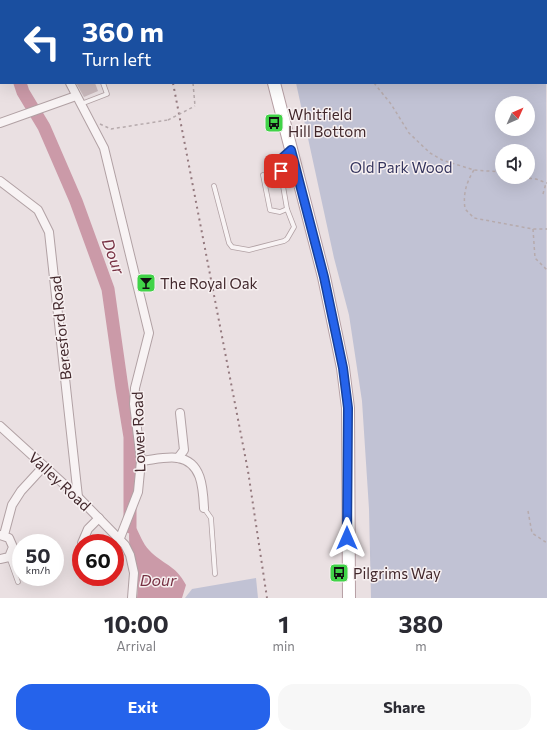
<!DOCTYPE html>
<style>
:root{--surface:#fff;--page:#f7f7f7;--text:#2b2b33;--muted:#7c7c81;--accent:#2563eb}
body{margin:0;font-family:Commissioner,sans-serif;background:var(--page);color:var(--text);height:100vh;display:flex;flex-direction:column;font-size:15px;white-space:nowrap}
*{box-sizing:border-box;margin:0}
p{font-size:13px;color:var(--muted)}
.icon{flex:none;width:22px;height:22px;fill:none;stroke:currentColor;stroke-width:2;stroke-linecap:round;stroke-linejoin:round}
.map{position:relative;height:598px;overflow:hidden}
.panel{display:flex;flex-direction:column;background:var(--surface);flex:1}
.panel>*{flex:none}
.banner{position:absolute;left:0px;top:0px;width:547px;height:84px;box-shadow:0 4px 16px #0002;background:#1a4fa0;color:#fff;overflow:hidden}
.needle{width:26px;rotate:45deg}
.buttons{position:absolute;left:495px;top:96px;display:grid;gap:8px}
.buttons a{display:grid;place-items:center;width:40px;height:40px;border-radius:50%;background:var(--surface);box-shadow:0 4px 16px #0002;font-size:20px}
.speed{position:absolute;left:12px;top:534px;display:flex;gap:8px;font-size:20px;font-weight:700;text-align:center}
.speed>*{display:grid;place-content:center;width:52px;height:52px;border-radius:50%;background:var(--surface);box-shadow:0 4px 16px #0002;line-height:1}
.speed small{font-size:10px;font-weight:400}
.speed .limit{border:6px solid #d22;background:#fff;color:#111}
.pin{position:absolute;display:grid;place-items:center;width:34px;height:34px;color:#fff;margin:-17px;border-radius:8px;box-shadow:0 2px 6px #0006}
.me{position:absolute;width:44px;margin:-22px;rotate:0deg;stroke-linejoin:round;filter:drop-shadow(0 0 3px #0008)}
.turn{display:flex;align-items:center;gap:14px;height:84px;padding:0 16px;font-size:18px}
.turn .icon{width:52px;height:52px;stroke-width:2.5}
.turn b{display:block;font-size:28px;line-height:34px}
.eta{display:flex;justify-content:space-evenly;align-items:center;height:68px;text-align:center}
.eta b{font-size:24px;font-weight:700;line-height:28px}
.cta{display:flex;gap:8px;margin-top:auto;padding:8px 16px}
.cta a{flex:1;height:46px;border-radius:16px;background:var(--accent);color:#fff;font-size:16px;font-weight:700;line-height:46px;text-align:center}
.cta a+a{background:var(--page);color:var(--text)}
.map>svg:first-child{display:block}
.green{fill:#c1c2d4;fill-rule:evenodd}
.water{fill:#cb9aa8}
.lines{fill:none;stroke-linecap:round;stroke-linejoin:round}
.river{stroke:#cb9aa8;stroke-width:13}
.building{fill:#cababd}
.lane-casing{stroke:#b1a1a4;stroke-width:5.5}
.street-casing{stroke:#b1a1a4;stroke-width:10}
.primary-casing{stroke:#b69fa4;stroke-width:14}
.path{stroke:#b6aaac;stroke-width:1.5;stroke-dasharray:3 3;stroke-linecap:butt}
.lane{stroke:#f8f3f4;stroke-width:4}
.street{stroke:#f8f3f4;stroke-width:8}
.primary{stroke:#fff;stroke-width:12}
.rail{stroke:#94797e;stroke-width:2;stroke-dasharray:2 4;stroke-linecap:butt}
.path-bridge{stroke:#b6aaac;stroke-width:1.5;stroke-dasharray:3 3;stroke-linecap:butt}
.route-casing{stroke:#184099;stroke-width:10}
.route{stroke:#2563eb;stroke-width:7}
.labels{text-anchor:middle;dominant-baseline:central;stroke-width:3;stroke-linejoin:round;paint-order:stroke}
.poi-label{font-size:15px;fill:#42282c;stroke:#f7f0f1;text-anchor:start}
.park-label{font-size:15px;fill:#35355e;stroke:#f7f0f1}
.street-label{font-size:15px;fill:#42282c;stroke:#f7f0f1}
.water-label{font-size:16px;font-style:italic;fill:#773143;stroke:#f7f0f1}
</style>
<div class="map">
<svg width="547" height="598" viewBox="0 0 547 598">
<rect width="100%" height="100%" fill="#eae0e2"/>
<!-- green -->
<g class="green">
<path d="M546 7 547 598H371L369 509 362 401 349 315 334 258 296 83H546ZM502 103H528V129H502ZM502 151H528V177H502Z"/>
<polygon points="256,578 258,598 185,598 192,589"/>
</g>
<!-- water -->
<path class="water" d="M135 525C139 533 143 544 149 550 163 565 175 564 186 585L182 598H137C141 572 125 551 130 527Z"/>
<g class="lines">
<!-- river -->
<g class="river">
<polyline points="0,25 1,28"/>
<polyline points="20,83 23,92 44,127 76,201 108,289 122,388 130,437 130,527"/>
</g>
</g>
<!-- building -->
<polygon class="building" points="76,83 95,83 98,91 84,97"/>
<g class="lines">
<!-- lane casing -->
<g class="lane-casing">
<g id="lane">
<polyline points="76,0 76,1"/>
<polyline points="81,104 107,94 103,83"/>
<polyline points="263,175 270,210 280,212 287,209"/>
<polyline points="214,186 229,243 232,247 249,250 284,241 287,239 294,227 287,209 279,163 282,157 289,152"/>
<polyline points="204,508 211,518 215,574"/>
<polyline points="9,557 18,582"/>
</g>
</g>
<!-- street casing -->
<g class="street-casing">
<g id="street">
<polyline points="35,0 35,1"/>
<polyline points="116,0 116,1"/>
<polyline points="70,83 104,148 149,333 135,388 134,404 141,461 138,492 120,538"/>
<polyline points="0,123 76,96"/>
<polyline points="0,181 38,210 49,232 78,497"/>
<polyline points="0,426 78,497 125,545 130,555 134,573 132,598"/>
<polyline points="178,458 184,450 180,413"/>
<path d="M141 461C152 460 167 456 178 458 202 462 203 488 204 508"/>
<polyline points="0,535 9,538 13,547 9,557 0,559"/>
<polyline points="4,535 12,505 21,491 44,466"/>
<polyline points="82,543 88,529 99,518"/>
</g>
</g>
<!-- primary casing -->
<g class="primary-casing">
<g id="primary">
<polyline points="257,0 258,1"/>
<polyline points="274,83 324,277 343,368 348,408 349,598"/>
</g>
</g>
<!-- path -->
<g class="path">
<polyline points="456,0 458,1"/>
<polyline points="389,1 390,0"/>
<polyline points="546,65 547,66"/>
<polyline points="193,83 195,106"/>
<polyline points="374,83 391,104 409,133 430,153 442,160 474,170 502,172"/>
<polyline points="100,124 111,129 168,120"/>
<path d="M474 170C466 183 463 194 465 209L474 218 533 229H547"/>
<polyline points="517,177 536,179 547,183"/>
<polyline points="543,194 546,183"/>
<polyline points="533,229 535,258 547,270"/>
<polyline points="528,511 532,533 547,543"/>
</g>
<!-- lane -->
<use href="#lane" class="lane"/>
<!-- street -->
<use href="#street" class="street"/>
<!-- primary -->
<use href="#primary" class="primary"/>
<!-- rail -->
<g class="rail">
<polyline points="162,0 162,1"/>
<polyline points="173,83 248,471 267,598"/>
</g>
<!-- path-bridge -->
<polyline class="path-bridge" points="168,120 195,106"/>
</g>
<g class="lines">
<!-- route casing -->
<g class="route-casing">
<polyline id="route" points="281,171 280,160 291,150 324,277 343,368 348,408 347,538"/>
</g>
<!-- route -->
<use href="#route" class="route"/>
</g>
<!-- icons -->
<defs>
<g id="bus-square" transform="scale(1)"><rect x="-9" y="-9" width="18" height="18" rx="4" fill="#41d348" stroke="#f7f0f1"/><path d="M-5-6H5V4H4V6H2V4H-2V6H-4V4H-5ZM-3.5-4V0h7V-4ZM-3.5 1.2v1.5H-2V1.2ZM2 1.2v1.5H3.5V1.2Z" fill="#111"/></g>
<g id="bar-square" transform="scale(1)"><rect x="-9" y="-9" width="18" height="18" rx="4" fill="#41d348" stroke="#f7f0f1"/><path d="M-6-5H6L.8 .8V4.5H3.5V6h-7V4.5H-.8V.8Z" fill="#111"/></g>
</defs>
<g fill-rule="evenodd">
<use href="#bus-square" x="274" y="123"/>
<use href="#bar-square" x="146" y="283"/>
<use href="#bus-square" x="339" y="573"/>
</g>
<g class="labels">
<!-- poi labels -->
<g class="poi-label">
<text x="288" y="114">Whitfield<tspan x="288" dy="17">Hill Bottom</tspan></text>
<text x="160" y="283">The Royal Oak</text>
<text x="353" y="573">Pilgrims Way</text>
</g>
<!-- park labels -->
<g class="park-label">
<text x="401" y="167">Old Park Wood</text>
</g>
<!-- street labels -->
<g class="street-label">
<text transform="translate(60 328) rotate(-96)">Beresford Road</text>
<text transform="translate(138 432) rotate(-92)">Lower Road</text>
<text transform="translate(60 481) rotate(43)">Valley Road</text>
</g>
<!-- water labels -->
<g class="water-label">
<text transform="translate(114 256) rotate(70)">Dour</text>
<text x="158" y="579">Dour</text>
</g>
</g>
</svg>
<div class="buttons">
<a><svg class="needle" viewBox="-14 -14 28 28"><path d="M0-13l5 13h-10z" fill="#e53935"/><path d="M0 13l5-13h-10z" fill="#7c7c81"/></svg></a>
<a><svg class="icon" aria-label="sound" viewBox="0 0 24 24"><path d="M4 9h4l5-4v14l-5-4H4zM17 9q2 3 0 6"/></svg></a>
</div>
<div class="speed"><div>50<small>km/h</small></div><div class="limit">60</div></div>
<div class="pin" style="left:281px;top:171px;background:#d93025"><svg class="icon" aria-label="arrive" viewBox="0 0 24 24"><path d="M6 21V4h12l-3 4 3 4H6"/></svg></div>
<svg class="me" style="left:347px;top:538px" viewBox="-20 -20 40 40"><path d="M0-17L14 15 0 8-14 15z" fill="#2563eb" stroke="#fff" stroke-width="4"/></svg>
<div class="banner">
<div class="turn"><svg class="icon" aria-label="left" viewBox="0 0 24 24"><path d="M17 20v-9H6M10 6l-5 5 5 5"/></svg><div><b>360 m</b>Turn left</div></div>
</div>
</div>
<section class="panel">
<div class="eta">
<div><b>10:00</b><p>Arrival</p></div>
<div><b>1</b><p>min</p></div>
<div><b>380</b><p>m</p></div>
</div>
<div class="cta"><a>Exit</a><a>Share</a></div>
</section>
